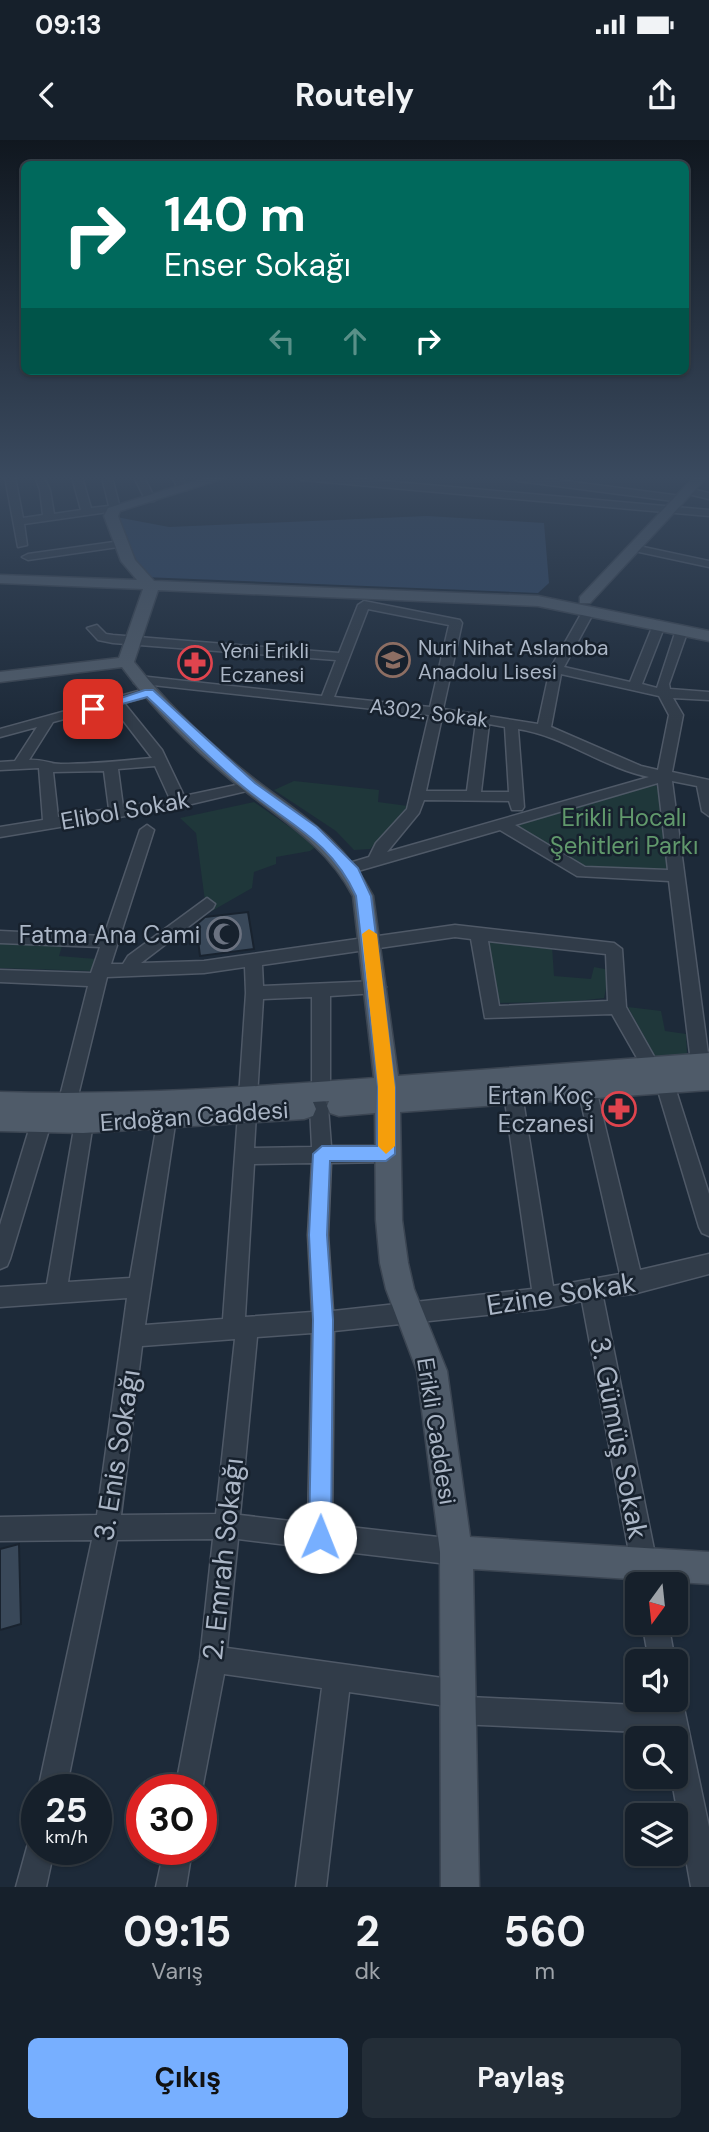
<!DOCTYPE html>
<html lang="tr">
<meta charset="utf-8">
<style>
:root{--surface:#16202b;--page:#232d37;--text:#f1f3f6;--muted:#9ea3a9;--line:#353e47;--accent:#77afff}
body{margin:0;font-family:"DM Sans",sans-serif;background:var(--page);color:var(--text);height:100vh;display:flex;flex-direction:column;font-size:26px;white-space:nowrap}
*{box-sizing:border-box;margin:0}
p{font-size:23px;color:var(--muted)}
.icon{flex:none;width:38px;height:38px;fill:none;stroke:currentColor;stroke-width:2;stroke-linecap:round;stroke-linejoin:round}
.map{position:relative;height:1747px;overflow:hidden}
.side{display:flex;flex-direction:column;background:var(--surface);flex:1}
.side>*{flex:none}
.banner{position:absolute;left:21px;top:21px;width:668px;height:214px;border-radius:10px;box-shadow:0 2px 5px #0004,0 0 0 2px var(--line);background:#00695c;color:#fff;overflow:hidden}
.needle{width:46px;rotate:195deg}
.buttons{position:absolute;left:625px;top:1432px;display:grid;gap:14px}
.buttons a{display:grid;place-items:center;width:63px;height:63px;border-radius:10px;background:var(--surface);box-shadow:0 2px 5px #0004,0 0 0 2px var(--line);font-size:35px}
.speed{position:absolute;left:21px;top:1634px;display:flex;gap:14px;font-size:35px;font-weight:700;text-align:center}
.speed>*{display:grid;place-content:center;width:91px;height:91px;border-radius:50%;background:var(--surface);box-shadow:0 2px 5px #0004,0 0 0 2px var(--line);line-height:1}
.speed small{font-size:18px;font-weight:400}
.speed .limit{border:10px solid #d22;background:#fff;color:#111}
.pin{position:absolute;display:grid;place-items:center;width:60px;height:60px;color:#fff;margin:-30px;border-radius:14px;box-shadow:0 4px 10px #0006}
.me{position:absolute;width:77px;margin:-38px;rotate:1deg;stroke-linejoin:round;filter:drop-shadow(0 0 5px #0008)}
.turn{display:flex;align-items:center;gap:24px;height:147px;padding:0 28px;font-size:32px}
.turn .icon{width:91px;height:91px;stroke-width:2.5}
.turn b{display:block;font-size:49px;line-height:60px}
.lanes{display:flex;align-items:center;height:66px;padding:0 28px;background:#0003;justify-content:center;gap:35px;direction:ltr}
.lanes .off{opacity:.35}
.eta{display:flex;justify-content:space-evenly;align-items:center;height:119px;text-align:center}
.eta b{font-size:42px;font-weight:700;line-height:49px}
.action{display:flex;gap:14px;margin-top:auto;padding:14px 28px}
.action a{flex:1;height:80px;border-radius:10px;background:var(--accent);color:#111;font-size:28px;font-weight:700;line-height:80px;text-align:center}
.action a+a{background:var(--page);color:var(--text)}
.status{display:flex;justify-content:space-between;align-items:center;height:49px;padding:0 35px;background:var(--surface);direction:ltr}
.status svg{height:19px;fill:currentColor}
header{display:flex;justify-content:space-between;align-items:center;height:91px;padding:0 28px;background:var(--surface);font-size:32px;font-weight:700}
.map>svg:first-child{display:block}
.green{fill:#1f373a}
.water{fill:#2f4562}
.building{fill:#394859;stroke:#19232f;stroke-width:2}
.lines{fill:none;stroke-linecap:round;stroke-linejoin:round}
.minor-casing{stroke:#4f5967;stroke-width:3}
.major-casing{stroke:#3b4552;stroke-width:3}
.minor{fill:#313c49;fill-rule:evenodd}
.major{fill:#4f5b69;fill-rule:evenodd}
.route{fill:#77afff;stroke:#4d72a6;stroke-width:2}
.slow{fill:#f59e0b}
.labels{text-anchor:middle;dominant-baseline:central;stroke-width:5;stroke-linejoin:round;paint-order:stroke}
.far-poi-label{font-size:21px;fill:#abb6c6;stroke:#17212d;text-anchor:start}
.far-street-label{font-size:21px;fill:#abb6c6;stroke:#17212d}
.street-label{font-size:24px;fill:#abb6c6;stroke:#17212d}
.park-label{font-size:24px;fill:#61996c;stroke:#17212d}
.poi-label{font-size:24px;fill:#abb6c6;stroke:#17212d;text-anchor:end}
.near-street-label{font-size:28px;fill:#abb6c6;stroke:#17212d}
</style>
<div class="status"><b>09:13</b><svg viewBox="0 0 49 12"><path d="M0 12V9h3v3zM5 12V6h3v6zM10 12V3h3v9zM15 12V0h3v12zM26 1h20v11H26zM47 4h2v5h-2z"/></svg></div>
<header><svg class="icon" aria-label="back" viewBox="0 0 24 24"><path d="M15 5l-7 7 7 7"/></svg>Routely<svg class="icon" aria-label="share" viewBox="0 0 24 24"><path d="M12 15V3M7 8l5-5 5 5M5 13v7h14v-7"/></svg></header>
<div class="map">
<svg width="709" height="1747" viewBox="0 0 709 1747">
<rect width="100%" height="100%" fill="#1d2a39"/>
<!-- green -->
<g class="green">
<polygon points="294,641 379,650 378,662 408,666 370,709 354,710 336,691 274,650"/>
<polygon points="651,645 658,646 668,730 586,728 516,685"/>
<polygon points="254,662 317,706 310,711 276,717 276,724 254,732 252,748 210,772 205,761 196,693 180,678"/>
<polygon points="491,798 552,806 554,836 591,839 594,827 610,830 604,858 568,862 495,863 485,804"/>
<polygon points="0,800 63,803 59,816 96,819 93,831 0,828"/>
<polygon points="628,867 661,871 665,891 686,894 687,914 656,918"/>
</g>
<!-- water -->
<polygon class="water" points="111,376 169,387 427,376 544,383 549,443 538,453 143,437"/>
<!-- building -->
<g class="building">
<polygon points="248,772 254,809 200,816 196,785 205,777"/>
<polygon points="19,1404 21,1484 0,1490 0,1409"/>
</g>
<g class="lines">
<!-- minor casing -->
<g class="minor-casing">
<g id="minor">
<polygon points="5,337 15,337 23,378 43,375 40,350 35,337 44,338 50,350 54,374 81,370 72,337 82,337 91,368 109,366 102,337 112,337 120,368 115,371 24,384 27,405 18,407"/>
<polygon points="134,337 144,337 155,359 154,361 146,361"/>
<polygon points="172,337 182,337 187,350 179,350"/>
<polygon points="297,337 338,337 709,370 709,376 302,340"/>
<polygon points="535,337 681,356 686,359 681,362 518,341 513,338"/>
<polygon points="688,348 709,353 709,359 684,353 684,349"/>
<polygon points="121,401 125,402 125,406 28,420 22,417 28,414"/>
<polygon points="634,405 709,421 709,427 630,410 629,408"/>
<path d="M364 461 460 480 462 483 443 569 538 584 550 529 585 467 595 470 564 527 630 542 653 485 659 481 665 485 642 544 657 548 676 490 686 487 688 490 669 544 670 549 709 552V560L673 558 683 575 672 632 709 640V676L702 671 697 646 672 641 709 921 706 927H694L691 922 669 741 577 736 500 690 351 733 346 732 343 728 346 724 369 717 376 703 407 669 429 575 134 543V537L139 536 322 556 336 520 113 503 98 500 87 488 97 485 106 494 113 495 339 513 358 465ZM368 469 449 485 430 567 334 557ZM561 534 659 556 669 575 658 630 641 626 551 587ZM442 577 476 582 467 651H426ZM489 584 505 587 509 652H481ZM518 589C565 596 603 628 649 637L387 712 419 673 424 660 509 661 512 670H522L524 667ZM658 643 668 730 585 727 515 685Z"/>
<path d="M149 548 156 552 154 555 124 563 162 610 184 656 250 642 257 646 255 649 179 667 0 697V687L43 680 39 628 0 630V622L15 621 37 587 0 597V589ZM112 566 152 618C121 621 91 624 61 624 49 624 43 619 29 620L53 582ZM155 626 170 659 123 667 118 629ZM104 631 109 669 58 677 53 632Z"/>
<path d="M147 685 154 690 111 824H123L128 816 207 758 215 764 213 768 141 823 204 821 455 785 614 803 622 809 626 867 660 927 657 932H645L612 874 485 878 471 799 455 797 262 825 263 846 377 841 386 847 377 853 330 856V952L328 957 321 960 314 957 312 952V857L263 859 257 957 255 962 248 965 241 962 239 957 246 853 245 827 204 833 107 837 76 964 74 969 67 972 60 969 58 964 88 846 0 842V830L91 833 100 807 0 803V791L104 796 140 690ZM488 801 606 814 608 861 499 866Z"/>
<polygon points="665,937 672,939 674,944 709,1054 709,1096 702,1093 699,1087 656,944 658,939"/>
<path d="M587 941 594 944 596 949 640 1130 709 1114V1134L633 1154 603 1157 661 1444H637V1448L635 1444 582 1161 544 1169 334 1191 332 1385 456 1399 465 1403 469 1412 465 1421 456 1425 238 1399 227 1508 457 1540 467 1544 469 1557 658 1566 657 1559H676V1548L680 1549 709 1687V1747H691L671 1636H676V1598H664L663 1593 458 1584 448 1580 444 1570 446 1566 349 1552 326 1747H296L322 1548 224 1534 201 1655V1650H175L200 1519 213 1399 117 1400 66 1650H38L92 1400 0 1401V1377L97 1375 127 1158 0 1167V1147L47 1144 76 977 83 975 90 977 93 983 68 1142 130 1138 158 978 160 972 167 970 174 972 176 978 145 1185 223 1179 238 974 240 968 247 966 254 968 256 974 254 1008 312 1007 310 967 312 962 319 959 326 962 328 967 331 1006H386L393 1008 396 1014 393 1020 386 1022 331 1023 328 1095 333 1171 532 1149 504 954 506 949 513 946 520 949 522 954 553 1146 620 1134 578 949 580 944ZM312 1023 308 1095 312 1172 245 1177 254 1024ZM312 1193 308 1383 240 1375 257 1197ZM235 1199 216 1374 121 1375 142 1206Z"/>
<polygon points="41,975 48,977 51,983 10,1119 7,1126 0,1129 0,1085 31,983 34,977"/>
<polygon points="642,1482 668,1482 675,1521 649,1521"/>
<polygon points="37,1696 37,1710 54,1710 46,1747 16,1747 29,1700"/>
<polygon points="164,1710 192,1710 186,1747 156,1747"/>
</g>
</g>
<!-- major casing -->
<g class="major-casing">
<g id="major">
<path d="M207 337H228L120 371 118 376 135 420 154 441 538 456 709 491V501L538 466 158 450 134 522C166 563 204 599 244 631 297 674 340 693 373 756L398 936 709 913V950L400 972 402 1080 408 1123 414 1149 447 1231 470 1397 709 1412V1444L473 1429 479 1747H441L440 1412 417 1231 386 1149 380 1123 376 1080 375 973 339 976 330 973 327 966 329 961 313 962 316 969 313 976 304 979 83 993 0 991V952C125 956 249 947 374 938L353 756C325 702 275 676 230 639 190 606 153 569 122 527L0 542V532L119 518 143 449 0 443V435L137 440 121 421 104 376 108 368Z"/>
<polygon points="694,337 707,337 590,463 580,463 580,457"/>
</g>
</g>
<!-- minor -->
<use href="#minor" class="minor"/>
<!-- major -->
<use href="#major" class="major"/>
</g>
<!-- sky -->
<linearGradient id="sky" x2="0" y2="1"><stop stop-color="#10171f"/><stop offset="0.58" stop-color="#3a4a5f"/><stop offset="1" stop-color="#3a4a5f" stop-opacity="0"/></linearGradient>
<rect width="709" height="582" fill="url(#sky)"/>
<!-- route -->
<path class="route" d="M145 550H153L255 643 317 687 358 728 371 756 395 947V1014L386 1021H330L327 1095 333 1180 331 1397 328 1405 320 1408 312 1405 309 1397 313 1180 309 1095 313 1014 322 1006H377L378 947 356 756C331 701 290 685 246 649 211 621 180 587 147 557L93 572 87 569Z"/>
<!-- slow -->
<polygon class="slow" points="369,789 377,794 395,947 395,1006 386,1014 378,1006 378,947 362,794"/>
<!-- icons -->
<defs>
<g id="school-ring" transform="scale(1.75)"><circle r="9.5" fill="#17212d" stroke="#8d6e63" stroke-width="1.5"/><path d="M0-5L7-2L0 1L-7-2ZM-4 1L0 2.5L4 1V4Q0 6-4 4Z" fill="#8d6e63"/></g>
<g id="pharmacy-ring" transform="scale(1.75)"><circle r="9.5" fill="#17212d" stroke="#e0444e" stroke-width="1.5"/><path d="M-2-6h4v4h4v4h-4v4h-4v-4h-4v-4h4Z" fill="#e0444e"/></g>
<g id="mosque-ring" transform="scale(1.75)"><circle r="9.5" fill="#17212d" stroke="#6b7280" stroke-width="1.5"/><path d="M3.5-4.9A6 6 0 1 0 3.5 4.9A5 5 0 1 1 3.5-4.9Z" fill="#6b7280"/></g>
</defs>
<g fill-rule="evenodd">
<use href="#school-ring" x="393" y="520"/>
<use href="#pharmacy-ring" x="195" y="523"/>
<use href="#mosque-ring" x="224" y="794"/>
<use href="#pharmacy-ring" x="619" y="969"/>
</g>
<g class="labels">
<!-- far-poi labels -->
<g class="far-poi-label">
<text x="418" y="508">Nuri Nihat Aslanoba<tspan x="418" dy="24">Anadolu Lisesi</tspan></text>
<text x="220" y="511">Yeni Erikli<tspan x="220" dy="24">Eczanesi</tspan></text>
</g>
<!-- far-street labels -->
<g class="far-street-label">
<text transform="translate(429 573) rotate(7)">A302. Sokak</text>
</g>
<!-- street labels -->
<g class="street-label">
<text transform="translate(125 670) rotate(-10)">Elibol Sokak</text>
<text transform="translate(194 976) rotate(-4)">Erdoğan Caddesi</text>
<text transform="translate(437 1291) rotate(81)">Erikli Caddesi</text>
</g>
<!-- park labels -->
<g class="park-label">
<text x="624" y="677">Erikli Hocalı<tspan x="624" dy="28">Şehitleri Parkı</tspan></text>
</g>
<!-- poi labels -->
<g class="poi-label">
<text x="200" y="794">Fatma Ana Cami</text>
<text x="594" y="955">Ertan Koç<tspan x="594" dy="28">Eczanesi</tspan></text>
</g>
<!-- near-street labels -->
<g class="near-street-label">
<text transform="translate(561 1154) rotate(-9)">Ezine Sokak</text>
<text transform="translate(619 1298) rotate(79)">3. Gümüş Sokak</text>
<text transform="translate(117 1315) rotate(-81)">3. Enis Sokağı</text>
<text transform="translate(223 1419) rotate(-84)">2. Emrah Sokağı</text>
</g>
</g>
</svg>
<div class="buttons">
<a><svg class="needle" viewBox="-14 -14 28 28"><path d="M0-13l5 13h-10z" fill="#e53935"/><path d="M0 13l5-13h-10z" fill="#9ea3a9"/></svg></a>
<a><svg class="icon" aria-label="sound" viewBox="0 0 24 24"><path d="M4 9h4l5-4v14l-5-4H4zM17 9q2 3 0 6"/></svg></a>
<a><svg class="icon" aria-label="search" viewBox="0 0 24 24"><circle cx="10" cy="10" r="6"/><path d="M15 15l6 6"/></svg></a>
<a><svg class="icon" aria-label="layers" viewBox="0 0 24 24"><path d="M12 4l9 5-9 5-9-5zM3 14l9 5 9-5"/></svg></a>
</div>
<div class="speed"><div>25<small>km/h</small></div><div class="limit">30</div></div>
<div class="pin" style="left:93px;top:569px;background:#d93025"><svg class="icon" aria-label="arrive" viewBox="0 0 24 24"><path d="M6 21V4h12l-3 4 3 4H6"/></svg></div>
<svg class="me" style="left:320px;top:1397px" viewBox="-20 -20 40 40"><circle r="19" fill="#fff"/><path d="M0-13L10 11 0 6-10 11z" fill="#77afff"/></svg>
<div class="banner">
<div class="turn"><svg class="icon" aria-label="right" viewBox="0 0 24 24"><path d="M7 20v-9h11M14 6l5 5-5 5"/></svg><div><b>140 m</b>Enser Sokağı</div></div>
<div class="lanes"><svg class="icon off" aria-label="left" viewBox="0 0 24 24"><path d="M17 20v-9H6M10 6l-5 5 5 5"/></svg><svg class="icon off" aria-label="ahead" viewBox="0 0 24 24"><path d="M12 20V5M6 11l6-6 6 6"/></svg><svg class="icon" aria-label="right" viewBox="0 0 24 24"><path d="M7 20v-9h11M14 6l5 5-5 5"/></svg></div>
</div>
</div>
<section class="side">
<div class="eta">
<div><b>09:15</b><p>Varış</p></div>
<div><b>2</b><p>dk</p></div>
<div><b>560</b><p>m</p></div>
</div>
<div class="action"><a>Çıkış</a><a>Paylaş</a></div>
</section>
